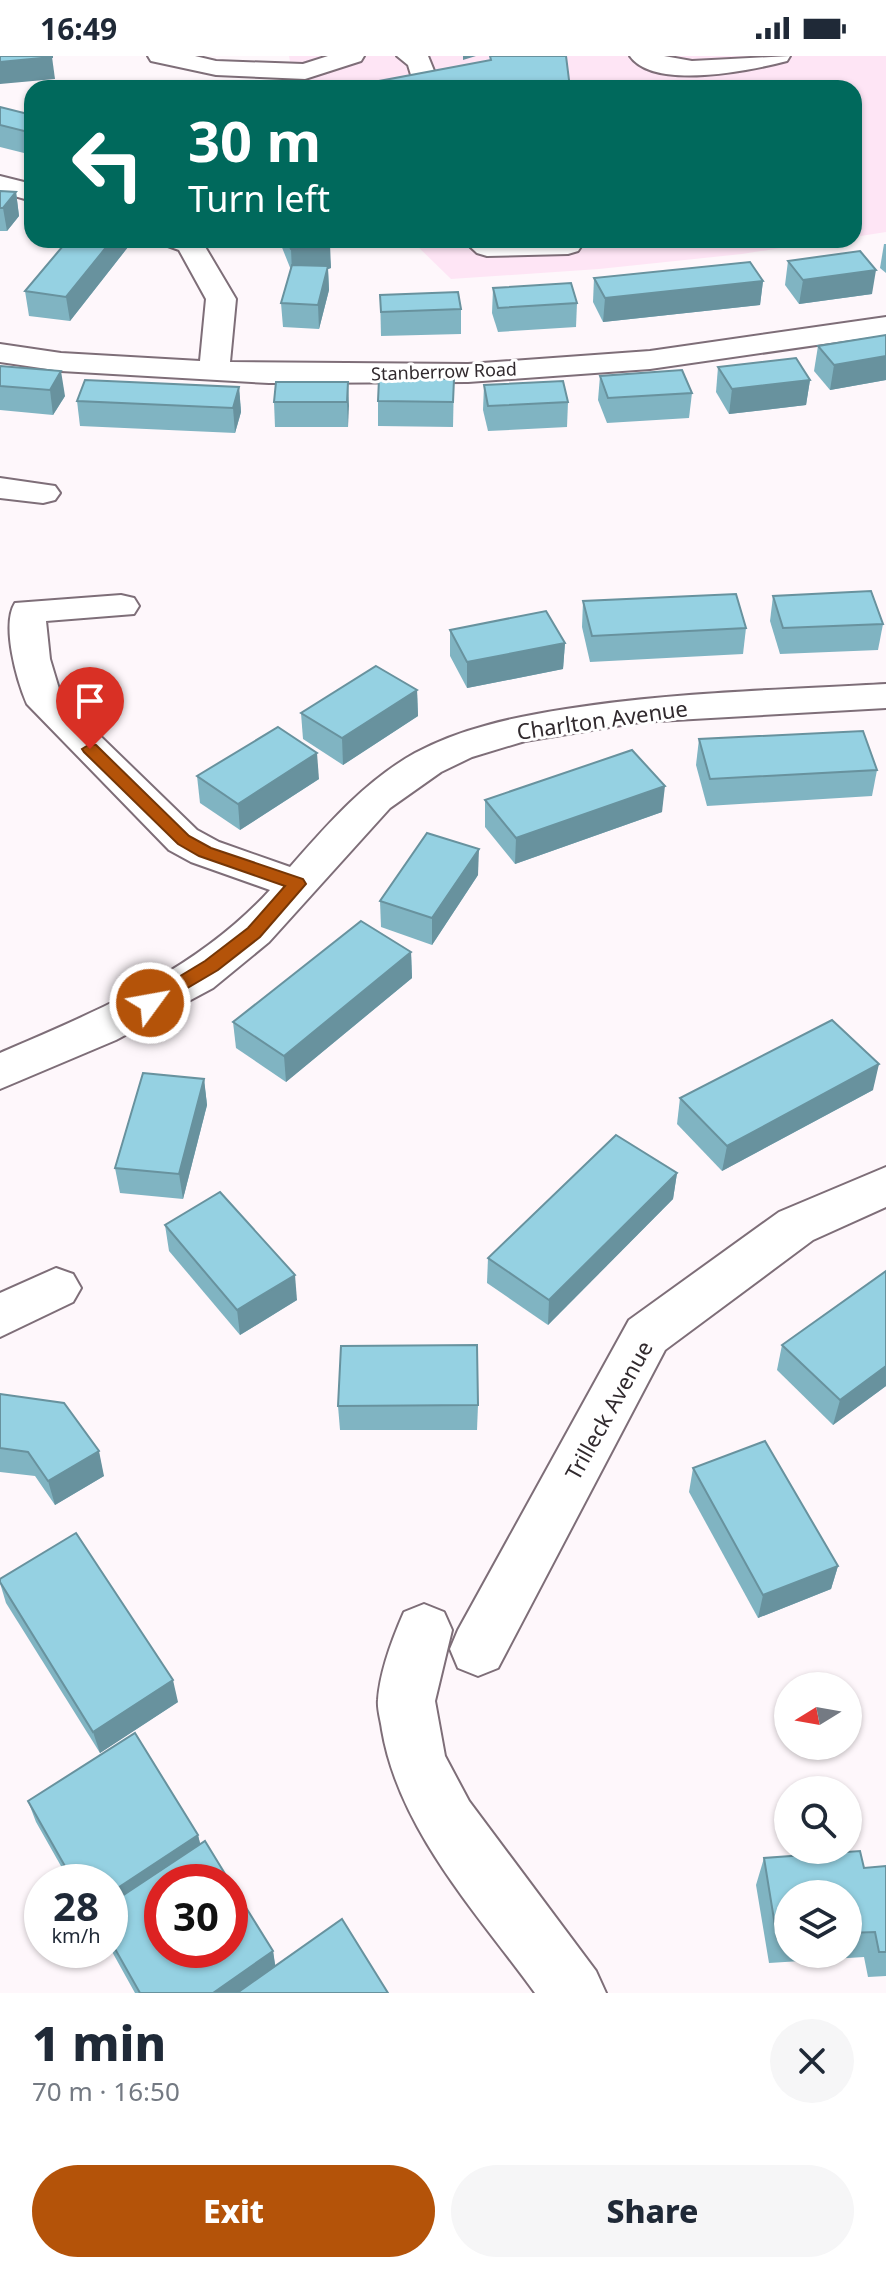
<!DOCTYPE html>
<meta charset="utf-8">
<style>
:root{--surface:#fff;--page:#f6f6f7;--text:#1f2937;--muted:#747a83;--accent:#b45309}
body{margin:0;font-family:"Noto Sans",sans-serif;background:var(--page);color:var(--text);height:100vh;display:flex;flex-direction:column;font-size:30px;white-space:nowrap}
*{box-sizing:border-box;margin:0}
p{font-size:26px;color:var(--muted)}
.icon{flex:none;width:44px;height:44px;fill:none;stroke:currentColor;stroke-width:2;stroke-linecap:round;stroke-linejoin:round}
.map{position:relative;height:1937px;overflow:hidden}
.drawer{display:flex;flex-direction:column;background:var(--surface);flex:1}
.drawer>*{flex:none}
.top-card{position:absolute;left:24px;top:24px;width:838px;height:168px;border-radius:24px;box-shadow:0 2px 6px #0004;background:#00695c;color:#fff;overflow:hidden}
.needle{width:52px;rotate:259deg}
.controls{position:absolute;left:774px;top:1616px;display:grid;gap:16px}
.controls a{display:grid;place-items:center;width:88px;height:88px;border-radius:50%;background:var(--surface);box-shadow:0 2px 6px #0004;font-size:40px}
.speed{position:absolute;left:24px;top:1808px;display:flex;gap:16px;font-size:40px;font-weight:700;text-align:center}
.speed>*{display:grid;place-content:center;width:104px;height:104px;border-radius:50%;background:var(--surface);box-shadow:0 2px 6px #0004;line-height:1}
.speed small{font-size:20px;font-weight:400}
.speed .limit{border:12px solid #d22;background:#fff;color:#111}
.pin{position:absolute;display:grid;place-items:center;width:68px;height:68px;color:#fff;margin:-82px -34px;border-radius:50% 50% 50% 0;rotate:-45deg;box-shadow:0 0 8px #0007}
.pin .icon{rotate:45deg}
.me{position:absolute;width:88px;margin:-44px;rotate:58deg;stroke-linejoin:round;filter:drop-shadow(0 0 6px #0008)}
.turn{display:flex;align-items:center;gap:28px;height:168px;padding:0 32px;font-size:36px}
.turn .icon{width:104px;height:104px;stroke-width:2.5}
.turn b{display:block;font-size:56px;line-height:68px}
.round{display:grid;place-items:center;flex:none;width:84px;height:84px;border-radius:42px;background:var(--page)}
.summary{display:flex;align-items:center;justify-content:space-between;height:136px;padding:0 32px}
h1{font-size:48px;font-weight:800;line-height:60px}
.action{display:flex;gap:16px;margin-top:auto;padding:16px 32px}
.action a{flex:1;height:92px;border-radius:48px;background:var(--accent);color:#fff;font-size:32px;font-weight:800;line-height:92px;text-align:center}
.action a+a{background:var(--page);color:var(--text)}
.status{display:flex;justify-content:space-between;align-items:center;height:56px;padding:0 40px;background:var(--surface);direction:ltr}
.status svg{height:22px;fill:currentColor}
.map>svg:first-child{display:block}
.built{fill:#fee5f5}
.lines{fill:none;stroke-linecap:round;stroke-linejoin:round}
.minor-casing{stroke:#7e6e78;stroke-width:4}
.minor{fill:#fff;fill-rule:evenodd}
.wall{fill:#80b4c2;fill-rule:evenodd}
.shaded-wall{fill:#68929e}
.building{fill:#95d1e2;stroke:#68929e;stroke-width:2}
.route{fill:#b45309;stroke:#753606;stroke-width:2}
.labels{text-anchor:middle;dominant-baseline:central;stroke-width:6;stroke-linejoin:round;paint-order:stroke}
.far-street-label{font-size:18px;fill:#312a2e;stroke:#fff}
.street-label{font-size:22px;fill:#312a2e;stroke:#fff}
</style>
<div class="status"><b>16:49</b><svg viewBox="0 0 49 12"><path d="M0 12V9h3v3zM5 12V6h3v6zM10 12V3h3v9zM15 12V0h3v12zM26 1h20v11H26zM47 4h2v5h-2z"/></svg></div>
<div class="map">
<svg width="886" height="1937" viewBox="0 0 886 1937">
<rect width="100%" height="100%" fill="#fef7fb"/>
<!-- built -->
<g class="built">
<polygon points="289,0 886,0 886,176 854,181 854,32 295,32"/>
<polygon points="411,184 833,184 742,198 599,213 451,223"/>
</g>
<g class="lines">
<!-- minor casing -->
<g class="minor-casing">
<g id="minor">
<polygon points="148,0 195,0 216,5 303,8 328,0 364,0 361,5 305,23 216,19 151,5"/>
<polygon points="397,0 428,0 441,32 415,32 408,9"/>
<path d="M630 0H664L692 5 790 0 787 5C753 14 654 35 630 0Z"/>
<polygon points="0,120 32,128 32,145 0,136"/>
<polygon points="164,184 201,184 236,243 230,306 468,308 650,295 886,261 886,279 650,313 468,326 269,327 61,315 0,306 0,288 61,297 200,305 206,243 179,194 168,190"/>
<polygon points="463,184 579,184 582,189 578,195 568,198 487,200 477,197"/>
<polygon points="0,422 55,430 60,437 55,444 43,447 0,442"/>
<path d="M121 539 134 542 139 550 134 558 46 565 50 603 62 643 197 774 219 786 290 811C328 768 365 725 415 697 461 672 515 661 566 653 672 636 779 634 886 628V652L640 666 525 685 472 701 441 716 390 752 269 886 213 932 116 984 0 1033V997C99 954 196 915 270 834L191 806 169 794 27 648C17 625 1 569 15 547Z"/>
<polygon points="886,1111 886,1151 813,1184 665,1294 498,1612 478,1620 458,1612 450,1593 458,1574 629,1264 779,1156"/>
<polygon points="56,1212 73,1218 81,1232 73,1246 0,1281 0,1237"/>
<path d="M424 1548 444 1556 452 1574 435 1645 445 1700 469 1745 596 1915 606 1937H535C477 1857 399 1774 382 1674 381 1665 377 1653 378 1644 380 1615 393 1581 404 1556Z"/>
</g>
</g>
<!-- minor -->
<use href="#minor" class="minor"/>
</g>
<!-- wall -->
<g class="wall">
<polygon points="0,51 32,59 32,99 0,91"/>
<polygon points="0,135 16,136 19,160 7,175 0,175"/>
<polygon points="279,184 328,184 331,212 328,213 329,234 319,273 283,271 281,247 291,214"/>
<polygon points="884,188 886,188 886,217 880,212"/>
<polygon points="128,191 70,265 29,260 25,235"/>
<polygon points="788,205 872,238 799,248 785,229"/>
<polygon points="594,222 763,225 760,249 603,266 593,246"/>
<polygon points="493,232 577,247 576,271 498,276 492,257"/>
<polygon points="380,239 461,253 461,278 381,280"/>
<polygon points="886,279 886,324 830,334 814,315 818,290"/>
<polygon points="0,310 65,340 53,359 0,354"/>
<polygon points="718,311 810,324 806,349 729,358 716,336"/>
<polygon points="600,320 692,337 689,362 607,367 598,344"/>
<polygon points="454,323 453,371 378,370 378,345"/>
<polygon points="348,326 348,371 275,371 274,346"/>
<polygon points="484,329 568,346 567,371 488,375 483,354"/>
<polygon points="239,331 241,356 235,377 80,370 77,345"/>
<polygon points="773,540 883,568 878,594 780,598 770,565"/>
<polygon points="583,545 746,572 743,598 590,606 582,571"/>
<polygon points="450,574 565,587 563,613 467,632 450,600"/>
<polygon points="417,634 418,660 343,709 303,683 301,657"/>
<polygon points="699,683 877,714 872,740 707,750 696,709"/>
<polygon points="197,720 319,723 240,774 200,747"/>
<polygon points="485,744 662,756 515,808 485,771"/>
<polygon points="478,819 432,889 381,871 380,845"/>
<polygon points="411,896 412,922 286,1026 236,992 233,966"/>
<polygon points="204,1023 207,1049 183,1143 120,1137 115,1112"/>
<polygon points="873,1034 722,1115 677,1068 680,1042"/>
<polygon points="677,1117 673,1143 548,1269 487,1227 488,1202"/>
<polygon points="165,1169 297,1244 240,1279 169,1195"/>
<polygon points="886,1215 886,1330 833,1369 777,1314 782,1289"/>
<polygon points="0,1338 104,1420 55,1449 35,1420 0,1416"/>
<polygon points="478,1349 477,1374 340,1374 338,1350"/>
<polygon points="693,1412 838,1510 831,1533 758,1562 689,1436"/>
<polygon points="0,1523 178,1646 100,1697 6,1547 0,1527"/>
<polygon points="28,1745 198,1779 200,1788 273,1895 275,1910 388,1937 135,1937 110,1892 110,1826 70,1826 36,1766"/>
<path d="M764 1802 864 1812 886 1810V1920L868 1921 864 1901 769 1907 756 1829ZM788 1838H848V1898H788Z"/>
</g>
<!-- shaded-wall -->
<g class="shaded-wall">
<polygon points="463,0 476,0 463,4"/>
<polygon points="52,1 55,23 0,28 0,6"/>
<polygon points="32,74 32,99 28,76"/>
<polygon points="16,136 19,160 7,175 3,152"/>
<polygon points="112,184 128,184 128,191 70,265 66,241"/>
<polygon points="330,188 331,212 328,213 329,234 319,273 318,249 292,217 291,193"/>
<polygon points="876,214 872,238 799,248 803,224"/>
<polygon points="763,225 760,249 603,266 605,242"/>
<polygon points="886,300 886,324 830,334 834,309"/>
<polygon points="61,315 65,340 53,359 50,334"/>
<polygon points="810,324 806,349 729,358 732,333"/>
<polygon points="348,326 349,350 348,371 347,346"/>
<polygon points="239,331 241,356 235,377 233,352"/>
<polygon points="565,587 563,613 467,632 467,606"/>
<polygon points="417,634 418,660 343,709 342,682"/>
<polygon points="317,697 319,723 240,774 238,748"/>
<polygon points="665,730 662,756 515,808 516,782"/>
<polygon points="479,793 478,819 432,889 432,862"/>
<polygon points="411,896 412,922 286,1026 284,1000"/>
<polygon points="879,1008 873,1034 722,1115 727,1090"/>
<polygon points="204,1023 207,1049 183,1143 179,1118"/>
<polygon points="677,1117 673,1143 548,1269 549,1244"/>
<polygon points="295,1219 297,1244 240,1279 237,1254"/>
<polygon points="886,1310 886,1330 833,1369 840,1344"/>
<polygon points="99,1395 104,1420 55,1449 48,1425"/>
<polygon points="838,1510 831,1533 758,1562 763,1539"/>
<polygon points="173,1624 178,1646 100,1697 93,1676"/>
<polygon points="198,1779 203,1799 110,1861 110,1837"/>
<polygon points="273,1895 276,1914 244,1937 213,1937"/>
</g>
<!-- building -->
<g class="building">
<polygon points="0,0 52,0 52,1 0,6"/>
<polygon points="490,0 566,0 570,32 380,32 374,26 491,4"/>
<polygon points="0,51 32,59 32,74 28,76 0,69"/>
<polygon points="0,135 16,136 3,152 0,152"/>
<polygon points="68,184 112,184 66,241 25,235"/>
<polygon points="287,184 328,184 330,188 291,193"/>
<polygon points="860,195 876,214 803,224 788,205"/>
<polygon points="750,206 763,225 605,242 594,222"/>
<polygon points="292,209 328,210 318,249 281,247"/>
<polygon points="571,227 577,247 498,252 493,232"/>
<polygon points="458,236 461,253 381,256 380,239"/>
<polygon points="886,279 886,300 834,309 818,290"/>
<polygon points="796,302 810,324 732,333 718,311"/>
<polygon points="0,310 61,315 50,334 0,330"/>
<polygon points="682,314 692,337 608,342 600,320"/>
<polygon points="379,323 454,323 453,346 378,345"/>
<polygon points="85,324 239,331 233,352 77,345"/>
<polygon points="563,325 568,346 488,350 484,329"/>
<polygon points="276,326 348,326 347,346 274,346"/>
<polygon points="871,535 883,568 783,572 773,540"/>
<polygon points="736,538 746,572 592,580 583,545"/>
<polygon points="546,555 565,587 467,606 450,574"/>
<polygon points="376,610 417,634 342,682 301,657"/>
<polygon points="278,671 317,697 238,748 197,720"/>
<polygon points="863,675 877,714 710,723 699,683"/>
<polygon points="632,694 665,730 516,782 485,744"/>
<polygon points="427,777 479,793 432,862 380,845"/>
<polygon points="361,865 411,896 284,1000 233,966"/>
<polygon points="832,964 879,1008 727,1090 680,1042"/>
<polygon points="143,1017 204,1023 179,1118 115,1112"/>
<polygon points="616,1079 677,1117 549,1244 488,1202"/>
<polygon points="220,1136 295,1219 237,1254 165,1169"/>
<polygon points="886,1215 886,1310 840,1344 782,1289"/>
<polygon points="477,1289 478,1349 338,1350 341,1290"/>
<polygon points="0,1338 64,1347 99,1395 48,1425 28,1396 0,1392"/>
<polygon points="765,1385 838,1510 763,1539 693,1412"/>
<polygon points="76,1477 173,1624 93,1676 0,1526 0,1523"/>
<polygon points="135,1677 198,1779 110,1837 110,1826 74,1826 28,1745"/>
<polygon points="205,1785 230,1826 162,1826 162,1894 230,1894 230,1826 273,1895 213,1937 140,1937 110,1884 110,1848"/>
<polygon points="860,1795 864,1812 886,1810 886,1896 879,1896 875,1876 848,1877 848,1838 788,1838 788,1881 777,1882 764,1802"/>
<polygon points="342,1863 388,1937 237,1937"/>
</g>
<!-- route -->
<polygon class="route" points="90,688 96,689 189,780 211,792 303,823 306,828 260,881 218,914 150,954 141,947 144,942 205,905 248,872 285,830 199,800 178,788 84,696 82,693"/>
<g class="labels">
<!-- far-street labels -->
<g class="far-street-label">
<text transform="translate(444 315) rotate(-2)">Stanberrow Road</text>
</g>
<!-- street labels -->
<g class="street-label">
<text transform="translate(602 663) rotate(-8)">Charlton Avenue</text>
<text transform="translate(608 1354) rotate(-61)">Trilleck Avenue</text>
</g>
</g>
</svg>
<div class="controls">
<a><svg class="needle" viewBox="-14 -14 28 28"><path d="M0-13l5 13h-10z" fill="#e53935"/><path d="M0 13l5-13h-10z" fill="#747a83"/></svg></a>
<a><svg class="icon" aria-label="search" viewBox="0 0 24 24"><circle cx="10" cy="10" r="6"/><path d="M15 15l6 6"/></svg></a>
<a><svg class="icon" aria-label="layers" viewBox="0 0 24 24"><path d="M12 4l9 5-9 5-9-5zM3 14l9 5 9-5"/></svg></a>
</div>
<div class="speed"><div>28<small>km/h</small></div><div class="limit">30</div></div>
<div class="pin" style="left:90px;top:693px;background:#d93025"><svg class="icon" aria-label="arrive" viewBox="0 0 24 24"><path d="M6 21V4h12l-3 4 3 4H6"/></svg></div>
<svg class="me" style="left:150px;top:947px" viewBox="-20 -20 40 40"><circle r="17" fill="#b45309" stroke="#fff" stroke-width="3"/><path d="M0-11L8 9 0 5-8 9z" fill="#fff"/></svg>
<div class="top-card">
<div class="turn"><svg class="icon" aria-label="left" viewBox="0 0 24 24"><path d="M17 20v-9H6M10 6l-5 5 5 5"/></svg><div><b>30 m</b>Turn left</div></div>
</div>
</div>
<section class="drawer">
<div class="summary"><div><h1>1 min</h1><p>70 m · 16:50</p></div><a class="round"><svg class="icon" aria-label="close" viewBox="0 0 24 24"><path d="M6 6l12 12M18 6L6 18"/></svg></a></div>
<div class="action"><a>Exit</a><a>Share</a></div>
</section>
